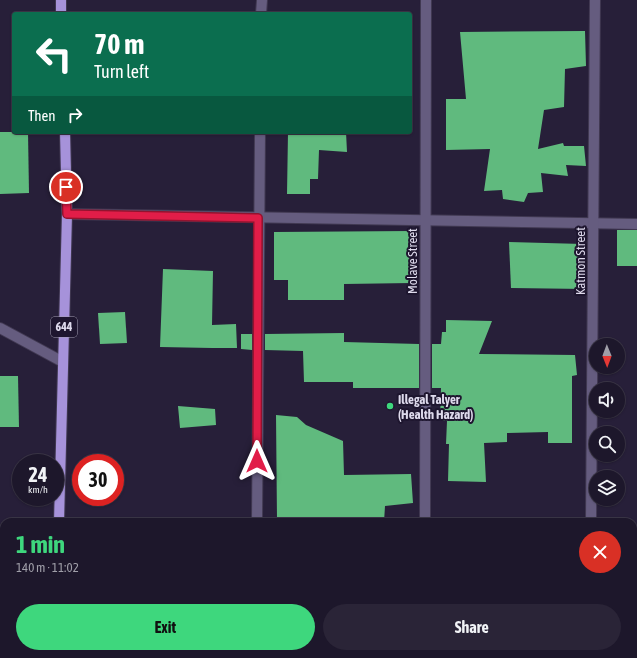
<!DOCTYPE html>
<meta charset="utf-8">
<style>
:root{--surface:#1d172b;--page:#2a2437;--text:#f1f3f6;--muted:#a09fa9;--line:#3b3647;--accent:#3ed77d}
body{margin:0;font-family:"Asap Condensed",sans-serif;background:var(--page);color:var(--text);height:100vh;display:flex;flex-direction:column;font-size:15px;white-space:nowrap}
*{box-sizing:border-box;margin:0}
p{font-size:13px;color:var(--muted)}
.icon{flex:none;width:22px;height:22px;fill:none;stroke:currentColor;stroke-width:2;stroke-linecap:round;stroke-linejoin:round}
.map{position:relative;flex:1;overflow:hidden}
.drawer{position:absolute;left:0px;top:518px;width:637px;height:140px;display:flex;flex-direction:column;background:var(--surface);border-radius:12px 12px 0 0;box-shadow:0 1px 3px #0004,0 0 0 1px var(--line)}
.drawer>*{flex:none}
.hud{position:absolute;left:12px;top:12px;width:400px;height:122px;border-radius:4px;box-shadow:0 1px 3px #0004,0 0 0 1px var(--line);background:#0b6e4f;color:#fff;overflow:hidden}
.needle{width:26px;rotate:179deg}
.fabs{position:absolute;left:589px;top:338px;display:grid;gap:8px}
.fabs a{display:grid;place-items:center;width:36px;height:36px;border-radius:50%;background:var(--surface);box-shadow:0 1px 3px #0004,0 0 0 1px var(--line);font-size:20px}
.speed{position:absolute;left:12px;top:454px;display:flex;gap:8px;font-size:20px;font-weight:700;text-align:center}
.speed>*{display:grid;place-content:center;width:52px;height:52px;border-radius:50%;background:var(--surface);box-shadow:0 1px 3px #0004,0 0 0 1px var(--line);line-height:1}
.speed small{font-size:10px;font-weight:400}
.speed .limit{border:6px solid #d22;background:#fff;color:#111}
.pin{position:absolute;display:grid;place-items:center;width:34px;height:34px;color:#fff;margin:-17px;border:2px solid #fff;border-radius:50%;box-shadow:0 1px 4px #0007}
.me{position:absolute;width:44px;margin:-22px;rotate:0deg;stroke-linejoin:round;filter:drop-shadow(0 0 3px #0008)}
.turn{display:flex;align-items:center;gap:14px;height:84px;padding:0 16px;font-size:18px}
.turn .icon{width:52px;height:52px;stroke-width:2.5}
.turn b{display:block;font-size:28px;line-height:34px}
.then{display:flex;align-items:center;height:38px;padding:0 16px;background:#0003;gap:8px;font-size:15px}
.round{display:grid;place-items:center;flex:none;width:42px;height:42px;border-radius:21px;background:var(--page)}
.head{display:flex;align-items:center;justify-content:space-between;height:68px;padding:0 16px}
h1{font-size:24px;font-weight:700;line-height:30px;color:var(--accent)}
.cta{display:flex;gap:8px;margin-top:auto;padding:8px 16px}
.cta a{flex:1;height:46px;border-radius:24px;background:var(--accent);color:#111;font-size:16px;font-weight:700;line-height:46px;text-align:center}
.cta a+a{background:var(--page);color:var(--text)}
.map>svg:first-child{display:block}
.building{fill:#60ba7e}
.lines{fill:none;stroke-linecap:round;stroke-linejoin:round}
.minor-casing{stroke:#413952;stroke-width:12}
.major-casing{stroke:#413952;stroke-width:12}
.minor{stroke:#655c7f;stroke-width:10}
.major{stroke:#a692da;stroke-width:10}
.route-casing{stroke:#92132f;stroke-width:10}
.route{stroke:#e11d48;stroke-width:7}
.poi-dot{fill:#3ed77d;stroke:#1e162f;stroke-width:1.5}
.labels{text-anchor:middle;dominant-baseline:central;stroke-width:4;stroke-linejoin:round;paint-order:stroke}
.shield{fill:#1e162f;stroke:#a49fb3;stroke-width:1}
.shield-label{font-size:12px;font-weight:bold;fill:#dedaec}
.street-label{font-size:13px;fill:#dedaec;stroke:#1e162f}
.poi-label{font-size:13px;font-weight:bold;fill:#dedaec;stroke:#1e162f;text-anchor:start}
</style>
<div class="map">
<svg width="637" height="658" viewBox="0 0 637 658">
<rect width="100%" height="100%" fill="#271f39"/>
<!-- building -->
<g class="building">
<polygon points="585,31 586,66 565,69 564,107 544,110 538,149 563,143 564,146 584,146 586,166 566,165 568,176 541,173 543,192 528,193 524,202 503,199 502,190 484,191 490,149 446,150 446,99 466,99 460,32"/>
<polygon points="0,132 28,132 29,193 0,194"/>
<polygon points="288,132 346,132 347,152 319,150 318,179 310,179 310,194 287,194"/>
<rect x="617" y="230" width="20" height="36"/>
<polygon points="411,231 412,283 344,284 344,300 288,300 288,280 274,280 274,232"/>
<polygon points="509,242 583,244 585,289 511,288"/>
<polygon points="163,269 213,271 212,325 236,324 237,348 212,348 160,347"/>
<polygon points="125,312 127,343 100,344 98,313"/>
<polygon points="446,320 492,321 479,354 575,355 577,375 572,376 572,443 548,443 548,432 507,433 507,442 484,443 486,482 448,481 449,444 446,444 447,421 440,420 441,388 432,388 432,344 441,344 442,332 446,332"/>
<polygon points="344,333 344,342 419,344 419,388 353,388 353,382 304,382 303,351 265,350 265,334"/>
<polygon points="241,334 252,334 252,350 241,349"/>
<polygon points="0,376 18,376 19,427 0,427"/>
<polygon points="178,406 215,409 216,425 180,428"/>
<polygon points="276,415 297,417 306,425 343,441 344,475 411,474 413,503 385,506 384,522 277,520"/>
</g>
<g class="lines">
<!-- minor casing -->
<g class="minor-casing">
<g id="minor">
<polyline points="261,14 262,0"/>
<polyline points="67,214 637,224"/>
<polyline points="0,328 63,362"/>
<polyline points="257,522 260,132"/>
<polyline points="425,522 426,0"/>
<polyline points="591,522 595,0"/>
<polyline points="257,658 257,654"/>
<polyline points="425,658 425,654"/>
<polyline points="590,658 590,654"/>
</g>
</g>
<!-- major casing -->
<g class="major-casing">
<g id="major">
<polyline points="61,0 61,14"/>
<polyline points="59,522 67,214 65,132"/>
<polyline points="59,654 59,658"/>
</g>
</g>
<!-- minor -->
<use href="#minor" class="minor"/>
<!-- major -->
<use href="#major" class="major"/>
</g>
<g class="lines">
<!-- route casing -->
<g class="route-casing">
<polyline id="route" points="66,187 67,214 258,218 257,461"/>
</g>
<!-- route -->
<use href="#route" class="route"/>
</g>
<!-- markers -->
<circle class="poi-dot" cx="390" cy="406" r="4"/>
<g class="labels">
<!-- shield labels -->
<rect class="shield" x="51" y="317" width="26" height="20" rx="3"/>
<g class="shield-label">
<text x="64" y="327">644</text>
</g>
<!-- street labels -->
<g class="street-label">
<text transform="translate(412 261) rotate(-90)">Molave Street</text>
<text transform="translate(580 261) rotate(-90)">Katmon Street</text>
</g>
<!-- poi labels -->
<g class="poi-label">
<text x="398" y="399">Illegal Talyer<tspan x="398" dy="15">(Health Hazard)</tspan></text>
</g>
</g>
</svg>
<div class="fabs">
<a><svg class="needle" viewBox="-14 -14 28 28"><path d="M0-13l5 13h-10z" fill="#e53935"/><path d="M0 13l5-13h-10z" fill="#a09fa9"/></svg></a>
<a><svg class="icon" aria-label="sound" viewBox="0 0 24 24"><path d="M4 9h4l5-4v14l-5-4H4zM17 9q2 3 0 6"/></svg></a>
<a><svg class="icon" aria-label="search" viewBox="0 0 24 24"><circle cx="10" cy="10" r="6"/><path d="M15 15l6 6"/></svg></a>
<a><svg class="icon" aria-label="layers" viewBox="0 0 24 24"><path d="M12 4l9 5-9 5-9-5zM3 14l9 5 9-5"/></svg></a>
</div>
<div class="speed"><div>24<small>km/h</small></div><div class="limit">30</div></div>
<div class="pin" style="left:66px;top:187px;background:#d93025"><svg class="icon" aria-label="arrive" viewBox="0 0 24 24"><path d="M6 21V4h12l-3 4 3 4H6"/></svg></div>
<svg class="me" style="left:257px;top:461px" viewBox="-20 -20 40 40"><path d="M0-17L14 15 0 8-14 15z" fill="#e11d48" stroke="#fff" stroke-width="4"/></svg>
<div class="hud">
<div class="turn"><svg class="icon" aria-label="left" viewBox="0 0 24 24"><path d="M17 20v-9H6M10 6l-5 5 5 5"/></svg><div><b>70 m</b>Turn left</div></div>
<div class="then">Then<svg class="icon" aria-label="right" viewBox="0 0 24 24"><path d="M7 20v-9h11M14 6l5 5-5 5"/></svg></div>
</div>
<section class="drawer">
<div class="head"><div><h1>1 min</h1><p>140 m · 11:02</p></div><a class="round" style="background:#d93025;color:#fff"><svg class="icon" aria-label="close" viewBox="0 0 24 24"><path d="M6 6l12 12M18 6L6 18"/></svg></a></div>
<div class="cta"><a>Exit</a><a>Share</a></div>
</section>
</div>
